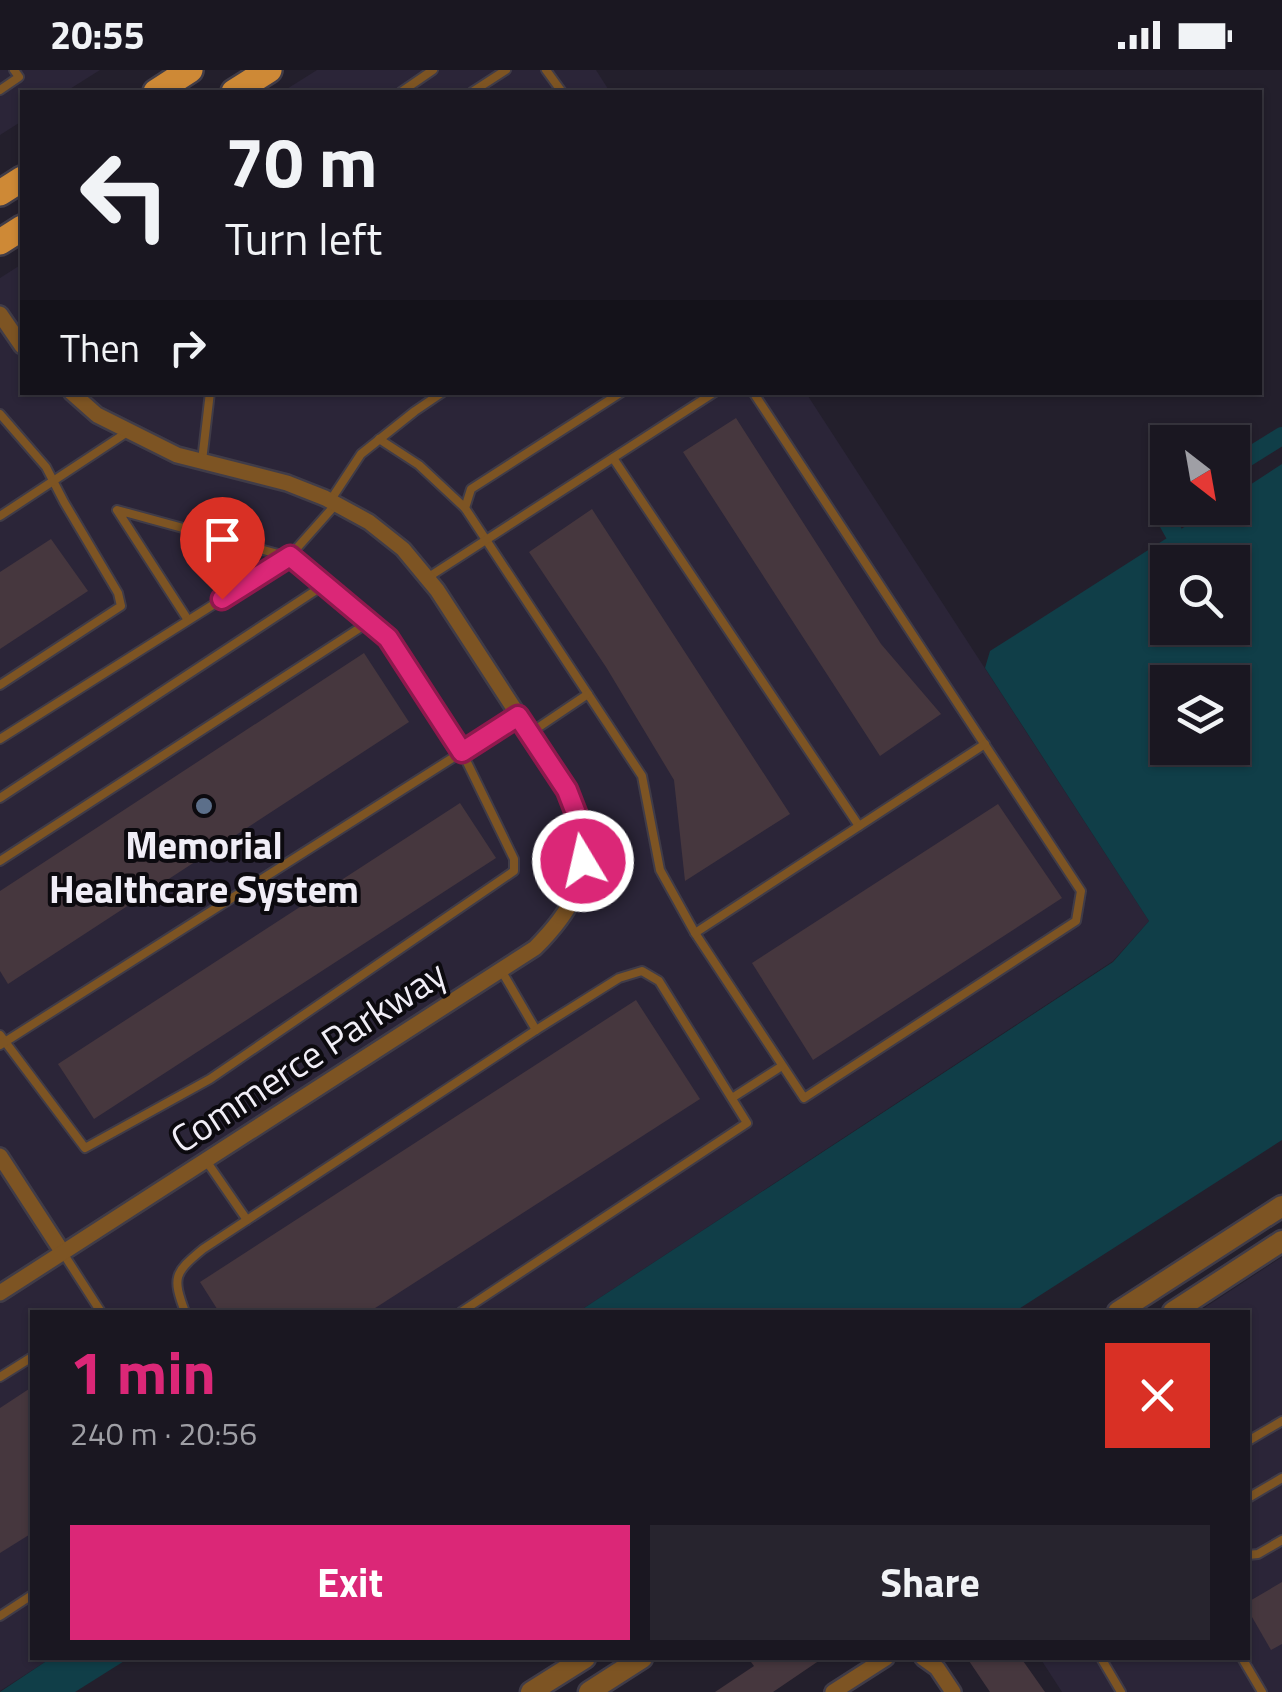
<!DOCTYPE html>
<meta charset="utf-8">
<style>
:root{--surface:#1a1721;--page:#27242e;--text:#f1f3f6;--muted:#9f9fa5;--line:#38363f;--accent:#db2777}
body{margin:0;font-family:"Titillium Web",sans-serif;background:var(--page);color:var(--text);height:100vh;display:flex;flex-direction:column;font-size:38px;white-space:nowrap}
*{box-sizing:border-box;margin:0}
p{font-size:32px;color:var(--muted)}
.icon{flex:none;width:55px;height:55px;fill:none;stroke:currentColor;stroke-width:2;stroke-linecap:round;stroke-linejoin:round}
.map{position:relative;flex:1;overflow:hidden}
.panel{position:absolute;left:30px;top:1240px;width:1220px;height:350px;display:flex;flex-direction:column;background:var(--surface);border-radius:0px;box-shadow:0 2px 8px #0004,0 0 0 2px var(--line)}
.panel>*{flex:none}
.hud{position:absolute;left:20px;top:20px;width:1242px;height:305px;border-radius:0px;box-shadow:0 2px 8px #0004,0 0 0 2px var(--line);background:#1a1721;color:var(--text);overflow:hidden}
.needle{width:65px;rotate:149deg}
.fabs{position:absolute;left:1150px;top:355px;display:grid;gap:20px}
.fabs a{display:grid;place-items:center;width:100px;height:100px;border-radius:0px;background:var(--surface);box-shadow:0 2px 8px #0004,0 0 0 2px var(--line);font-size:50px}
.pin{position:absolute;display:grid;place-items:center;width:85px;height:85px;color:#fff;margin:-102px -42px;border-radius:50% 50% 50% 0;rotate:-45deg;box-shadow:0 0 10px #0007}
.pin .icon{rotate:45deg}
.me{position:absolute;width:110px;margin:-55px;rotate:351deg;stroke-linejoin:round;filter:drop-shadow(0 0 8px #0008)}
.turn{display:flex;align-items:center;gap:35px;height:210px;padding:0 40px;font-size:45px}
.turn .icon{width:130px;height:130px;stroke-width:2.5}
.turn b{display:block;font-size:70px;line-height:85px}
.then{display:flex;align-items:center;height:95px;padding:0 40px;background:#0003;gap:20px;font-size:38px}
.round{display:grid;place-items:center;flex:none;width:105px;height:105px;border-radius:0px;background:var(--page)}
.overview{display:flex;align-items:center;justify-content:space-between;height:170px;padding:0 40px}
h1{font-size:60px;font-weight:700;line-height:75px;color:var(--accent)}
.cta{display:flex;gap:20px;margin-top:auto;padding:20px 40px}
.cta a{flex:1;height:115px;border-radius:0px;background:var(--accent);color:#fff;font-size:40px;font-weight:700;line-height:115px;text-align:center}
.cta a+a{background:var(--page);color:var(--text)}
.status{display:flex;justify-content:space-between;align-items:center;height:70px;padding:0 50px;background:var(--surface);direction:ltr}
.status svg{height:28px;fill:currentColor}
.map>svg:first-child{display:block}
.built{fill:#2b2538}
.water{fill:#103e48;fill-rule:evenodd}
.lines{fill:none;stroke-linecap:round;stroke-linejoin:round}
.canal{stroke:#103e48;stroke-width:18}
.building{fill:#46373e}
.service-casing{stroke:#403c48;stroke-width:12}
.minor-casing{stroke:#403c48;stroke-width:20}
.tertiary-casing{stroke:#403c48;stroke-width:25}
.primary-casing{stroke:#403c48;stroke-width:30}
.service{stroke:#7d5423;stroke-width:8}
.minor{stroke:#7d5423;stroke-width:15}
.tertiary{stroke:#7d5423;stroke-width:20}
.primary{stroke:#ce8936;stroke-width:25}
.route-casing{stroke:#8e194d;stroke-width:25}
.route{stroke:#db2777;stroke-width:18}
.service-dot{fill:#5c6f8a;stroke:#0c0a0f;stroke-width:4}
.labels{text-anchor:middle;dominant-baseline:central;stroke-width:8;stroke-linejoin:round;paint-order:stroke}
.poi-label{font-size:38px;font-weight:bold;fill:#f0edf6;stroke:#0c0a0f}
.street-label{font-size:38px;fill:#f0edf6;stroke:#0c0a0f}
</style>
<div class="status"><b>20:55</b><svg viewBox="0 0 49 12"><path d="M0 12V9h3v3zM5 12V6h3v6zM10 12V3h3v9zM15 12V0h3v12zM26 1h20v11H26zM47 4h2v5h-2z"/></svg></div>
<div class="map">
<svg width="1282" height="1622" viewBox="0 0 1282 1622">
<rect width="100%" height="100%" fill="#231f2c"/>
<!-- built -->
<g class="built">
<polygon points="0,0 100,0 65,22 22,22 22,51 0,65"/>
<polygon points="317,0 596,0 610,22 282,22"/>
<polygon points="22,194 22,322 806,323 1149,851 1113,891 578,1242 32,1242 32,1588 51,1588 0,1621 0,208"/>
<polygon points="1282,1187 1282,1622 1062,1622 1040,1588 1248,1588 1248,1242 1198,1242"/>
</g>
<!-- water -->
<g class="water">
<path d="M1282 394V1070L1014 1242H578L1113 892 1149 851 985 598 990 581 1214 438H1232L1233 426ZM1168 492H1232V558H1168ZM1168 612H1232V678H1168Z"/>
<polygon points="51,1588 129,1588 75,1622 0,1622"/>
</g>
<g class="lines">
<!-- canal -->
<g class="canal">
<polyline points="1232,397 1282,366"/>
<polyline points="1169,438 1162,442 1190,492"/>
</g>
</g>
<!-- building -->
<g class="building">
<polygon points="736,348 881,574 941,644 880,686 683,382"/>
<polygon points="592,439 790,744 685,811 674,710 606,597 529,482"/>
<polygon points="51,469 88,521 0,579 0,502"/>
<polygon points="364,583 409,652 8,914 0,901 0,821"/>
<polygon points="460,733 496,788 94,1049 58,994"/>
<polygon points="998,734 1062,828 813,990 752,893"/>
<polygon points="636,930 700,1029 369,1242 219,1242 200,1212"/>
<polygon points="32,1317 32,1463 0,1483 0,1338"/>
<polygon points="1282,1512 1282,1574 1271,1580 1248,1540 1248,1532"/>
<polygon points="748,1588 823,1588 773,1622 715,1622 754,1596"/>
<polygon points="967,1588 1021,1588 1045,1622 990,1622"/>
</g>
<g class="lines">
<!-- service casing -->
<g class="service-casing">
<g id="service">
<polyline points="546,0 562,22"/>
<polyline points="0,20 19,7 14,0"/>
<polyline points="401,22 433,0"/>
<polyline points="472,22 506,0"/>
<polyline points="622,322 471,419 465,438 642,706 660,800 695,863 804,1028 1076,851 1081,821 753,322"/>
<polyline points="0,344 46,397 64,432 118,523 121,536 0,615"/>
<polyline points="379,369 419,395 465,438"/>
<polyline points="613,388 859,756"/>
<polyline points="202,391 210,322"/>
<polyline points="330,431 361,384 415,341 443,322"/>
<polyline points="0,446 129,361"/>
<polyline points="427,508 715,322"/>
<polyline points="188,550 117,440 289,487"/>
<polyline points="530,663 588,624"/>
<polyline points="0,669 289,487"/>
<polyline points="0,728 324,515"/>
<polyline points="0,791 369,552"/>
<polyline points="695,863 985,674"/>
<polyline points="501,900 536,960"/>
<polyline points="0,965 85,1078 210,1009 514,801 514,789 462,682 518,646"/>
<polyline points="0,975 462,682 388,567 289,487 336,434"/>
<polyline points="732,1028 782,996"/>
<polyline points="207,1092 247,1150"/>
<polyline points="63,1183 101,1242"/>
<path d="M185 1242C172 1207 174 1203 203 1179L536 960 619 908 642 901 659 911 747 1053 461 1242"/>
<polyline points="0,1307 32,1287"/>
<polyline points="1248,1371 1282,1351"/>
<polyline points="1248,1428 1282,1408"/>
<polyline points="1248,1485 1258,1484 1282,1470"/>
<polyline points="0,1546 32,1525"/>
<polyline points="1101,1588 1121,1622"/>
<polyline points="1242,1588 1262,1622"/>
</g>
</g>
<!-- minor casing -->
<g class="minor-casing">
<g id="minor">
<polyline points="0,244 22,276"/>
<polyline points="0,1086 63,1183"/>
<path d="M0 1223 535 878C570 843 591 810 581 758 578 745 571 732 567 720L437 520 403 479 369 452 325 428 287 413 177 385 97 345 71 322"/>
<polyline points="923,1588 937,1598 953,1622"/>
<polyline points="833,1622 886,1588"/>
</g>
</g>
<!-- tertiary casing -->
<g class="tertiary-casing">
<g id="tertiary">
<polyline points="1118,1242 1282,1136"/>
<polyline points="1173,1242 1282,1171"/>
<polyline points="531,1622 585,1588"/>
<polyline points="589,1622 642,1588"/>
</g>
</g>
<!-- primary casing -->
<g class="primary-casing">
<g id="primary">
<polyline points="156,22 190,0"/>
<polyline points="234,22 269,0"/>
<polyline points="0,123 22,109"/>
<polyline points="0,172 22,158"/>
</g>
</g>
<!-- service -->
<use href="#service" class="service"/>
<!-- minor -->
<use href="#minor" class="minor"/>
<!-- tertiary -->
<use href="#tertiary" class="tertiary"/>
<!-- primary -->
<use href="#primary" class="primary"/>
</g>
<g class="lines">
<!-- route casing -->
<g class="route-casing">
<polyline id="route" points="222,529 290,486 388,568 462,682 518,646 567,720 581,756 583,791"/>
</g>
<!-- route -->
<use href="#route" class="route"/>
</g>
<!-- markers -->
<circle class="service-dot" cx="204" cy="736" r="10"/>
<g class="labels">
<!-- poi labels -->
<g class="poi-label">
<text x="204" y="775">Memorial<tspan x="204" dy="44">Healthcare System</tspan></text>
</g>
<!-- street labels -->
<g class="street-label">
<text transform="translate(308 986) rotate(-33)">Commerce Parkway</text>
</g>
</g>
</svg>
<div class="fabs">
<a><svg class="needle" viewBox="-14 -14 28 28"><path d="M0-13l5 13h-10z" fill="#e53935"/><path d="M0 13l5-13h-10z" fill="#9f9fa5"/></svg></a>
<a><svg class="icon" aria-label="search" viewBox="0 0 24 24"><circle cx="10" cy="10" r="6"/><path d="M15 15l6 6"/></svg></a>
<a><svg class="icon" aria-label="layers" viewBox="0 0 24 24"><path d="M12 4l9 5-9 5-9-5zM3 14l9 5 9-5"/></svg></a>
</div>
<div class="pin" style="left:222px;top:529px;background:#d93025"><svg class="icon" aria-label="arrive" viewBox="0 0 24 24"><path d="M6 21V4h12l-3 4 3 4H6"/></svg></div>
<svg class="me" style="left:583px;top:791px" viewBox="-20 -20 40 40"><circle r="17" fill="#db2777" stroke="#fff" stroke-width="3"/><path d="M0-11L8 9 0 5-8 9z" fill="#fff"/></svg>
<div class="hud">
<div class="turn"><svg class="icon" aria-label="left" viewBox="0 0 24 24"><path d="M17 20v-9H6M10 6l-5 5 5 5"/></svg><div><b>70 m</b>Turn left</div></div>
<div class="then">Then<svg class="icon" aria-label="right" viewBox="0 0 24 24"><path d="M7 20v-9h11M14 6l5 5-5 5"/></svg></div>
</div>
<section class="panel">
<div class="overview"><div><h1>1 min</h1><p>240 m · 20:56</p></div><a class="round" style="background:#d93025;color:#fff"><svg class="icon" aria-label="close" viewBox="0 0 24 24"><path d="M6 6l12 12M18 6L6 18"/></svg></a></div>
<div class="cta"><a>Exit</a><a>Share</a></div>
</section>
</div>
